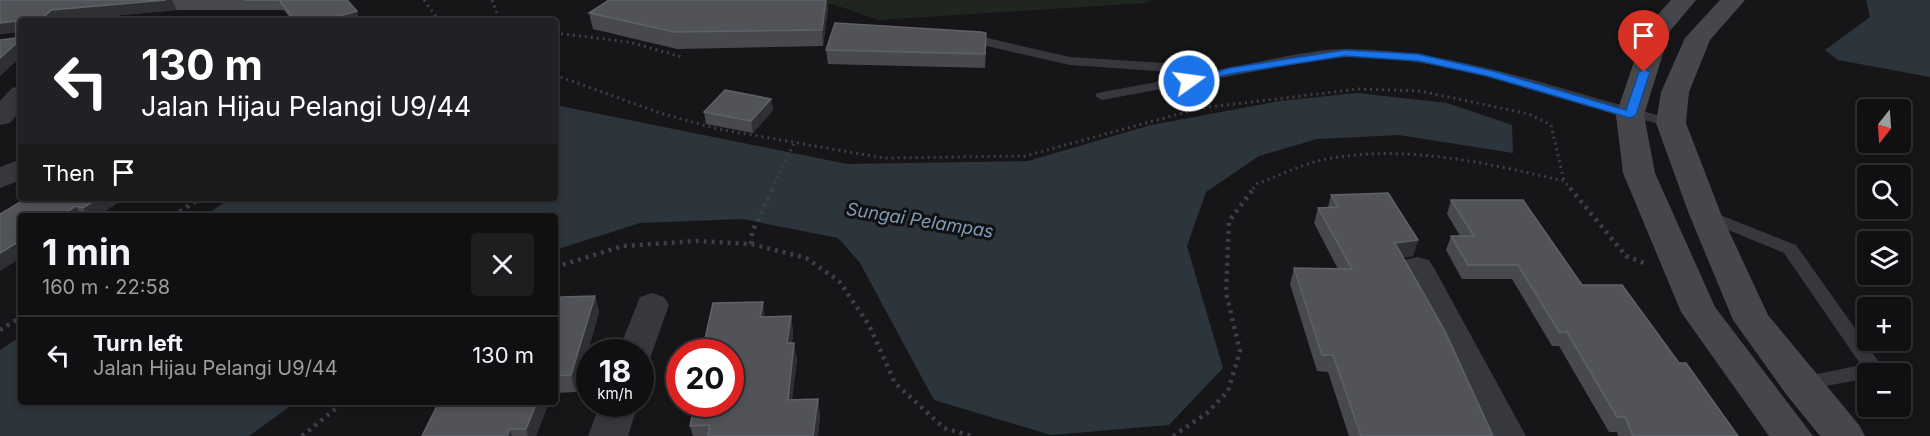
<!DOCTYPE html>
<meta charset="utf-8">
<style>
:root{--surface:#101012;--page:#1e1e20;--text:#f1f3f6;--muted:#9c9d9f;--line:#303032}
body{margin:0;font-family:Inter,sans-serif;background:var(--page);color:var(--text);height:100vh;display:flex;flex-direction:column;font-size:22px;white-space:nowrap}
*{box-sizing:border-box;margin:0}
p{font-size:20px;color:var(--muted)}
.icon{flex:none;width:33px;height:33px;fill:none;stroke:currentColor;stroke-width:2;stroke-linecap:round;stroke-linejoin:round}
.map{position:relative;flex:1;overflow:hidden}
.side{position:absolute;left:18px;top:213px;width:540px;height:192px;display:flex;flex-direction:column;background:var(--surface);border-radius:6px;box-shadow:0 3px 9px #0003,0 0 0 2px var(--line)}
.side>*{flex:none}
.top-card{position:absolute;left:18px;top:18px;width:540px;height:183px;border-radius:6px;box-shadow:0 3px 9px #0003,0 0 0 2px var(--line);background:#202124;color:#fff;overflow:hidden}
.needle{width:39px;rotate:197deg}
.fabs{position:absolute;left:1857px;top:99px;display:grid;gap:12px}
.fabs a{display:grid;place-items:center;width:54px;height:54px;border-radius:6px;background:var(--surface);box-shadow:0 3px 9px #0003,0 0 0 2px var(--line);font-size:30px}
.speed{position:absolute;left:576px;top:339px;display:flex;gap:12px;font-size:30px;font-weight:700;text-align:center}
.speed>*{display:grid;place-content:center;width:78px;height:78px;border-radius:50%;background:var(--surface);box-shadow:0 3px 9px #0003,0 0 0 2px var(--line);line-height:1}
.speed small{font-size:15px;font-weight:400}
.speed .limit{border:9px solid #d22;background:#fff;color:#111}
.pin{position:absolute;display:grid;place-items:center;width:51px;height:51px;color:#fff;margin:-62px -26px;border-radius:50% 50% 50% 0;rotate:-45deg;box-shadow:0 0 6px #0007}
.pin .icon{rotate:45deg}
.me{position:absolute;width:66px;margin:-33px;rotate:76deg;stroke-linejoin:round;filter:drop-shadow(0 0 4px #0008)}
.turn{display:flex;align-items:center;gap:21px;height:126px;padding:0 24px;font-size:27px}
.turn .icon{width:78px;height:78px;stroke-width:2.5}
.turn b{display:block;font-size:42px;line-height:51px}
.then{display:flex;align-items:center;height:57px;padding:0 24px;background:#0003;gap:12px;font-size:22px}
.round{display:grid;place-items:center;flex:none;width:63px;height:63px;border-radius:6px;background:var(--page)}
.overview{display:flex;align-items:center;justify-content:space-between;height:102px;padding:0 24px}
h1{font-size:36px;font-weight:700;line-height:45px}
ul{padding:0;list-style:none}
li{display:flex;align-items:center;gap:18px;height:78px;padding:0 24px;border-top:2px solid var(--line)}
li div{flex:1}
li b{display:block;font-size:22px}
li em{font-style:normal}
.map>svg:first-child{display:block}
.green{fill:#1e261f}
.water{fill:#2c353c}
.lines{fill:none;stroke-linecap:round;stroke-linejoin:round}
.path-far1{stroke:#3d3f44;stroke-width:3;stroke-dasharray:2 4;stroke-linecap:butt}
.path{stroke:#3d3f44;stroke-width:4.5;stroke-dasharray:3 5;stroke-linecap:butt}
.lane{fill:#37383d;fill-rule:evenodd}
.street{fill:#37383d;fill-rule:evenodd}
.secondary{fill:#45474d;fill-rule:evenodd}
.wall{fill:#47494d}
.shaded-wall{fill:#2f3033}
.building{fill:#525359;stroke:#5f6168;stroke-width:1.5}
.route{fill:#1a73e8;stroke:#114b97;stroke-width:1.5}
.labels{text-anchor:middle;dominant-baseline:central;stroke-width:6;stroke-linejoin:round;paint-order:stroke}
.water-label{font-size:18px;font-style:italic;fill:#7f9bb3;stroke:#111113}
</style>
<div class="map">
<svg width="1930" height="436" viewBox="0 0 1930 436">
<rect width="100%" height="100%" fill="#161618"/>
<!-- green -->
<polygon class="green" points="699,0 1153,0 1145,3 879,20 832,4 713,5"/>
<!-- water -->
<g class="water">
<polygon points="1866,0 1930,0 1930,77 1838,60 1825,50 1870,17"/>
<polygon points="1357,93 1447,103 1512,125 1513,153 1399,135 1317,139 1259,156 1206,192 1187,246 1223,368 1169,425 1051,435 934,400 860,263 838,238 742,219 640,223 555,250 555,216 204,216 231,198 555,198 555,105 847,164 1028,161 1151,125 1280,101"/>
<polygon points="21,336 21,402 296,402 249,436 0,436 0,350"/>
</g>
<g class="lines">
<!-- path-far1 -->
<g class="path-far1">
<polyline points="424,0 439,21"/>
<polyline points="492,0 500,21"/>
<polyline points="555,33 629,42 682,57"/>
<polyline points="555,75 660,113 718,129 884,158 1025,156 1201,108 1359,89 1420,91 1529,114 1551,125 1564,181"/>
<polyline points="772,189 794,143"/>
<path d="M1253 189 1257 184C1278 176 1300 165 1322 160 1401 143 1487 163 1564 181L1571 189"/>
</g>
<!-- path -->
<g class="path">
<polyline points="1570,188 1626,256 1644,263"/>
<polyline points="173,216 201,198"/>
<polyline points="751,244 752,232 773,188"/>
<polyline points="555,267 623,246 696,241 751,244 806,258 839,281 869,325 895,383 944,428 972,436"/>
<polyline points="0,330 21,317"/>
<polyline points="302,436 344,402"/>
<polyline points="1173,436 1207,413 1228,391 1240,351 1226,293 1229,221 1254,188"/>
</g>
<!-- lane -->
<g class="lane">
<path d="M965 33 1070 57 1211 66 1218 70C1257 63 1308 49 1348 49 1459 50 1569 93 1676 120L1678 123 1671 127C1568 103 1420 43 1316 60L1102 100 1095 96 1097 93 1200 74 1070 65 960 40V34Z"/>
<polygon points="1705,209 1796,245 1881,365 1884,370 1882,374 1868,374 1868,378 1800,391 1793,389 1790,384 1793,379 1861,365 1784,253 1699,218 1697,214 1699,210"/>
</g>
<!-- street -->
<g class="street">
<polygon points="21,86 21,110 10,123 0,125 0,101 12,88"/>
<polygon points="21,159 21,180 0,188 0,167"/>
<polygon points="1417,257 1429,260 1434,268 1526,436 1486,436 1400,268 1405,260"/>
<polygon points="652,293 664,297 669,305 649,361 640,364 640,352 618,352 640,297"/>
<polygon points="600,404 638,404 628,436 588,436"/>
</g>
<!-- secondary -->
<g class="secondary">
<polygon points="1671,0 1696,0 1670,31 1644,115 1655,173 1715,307 1813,436 1769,436 1681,312 1623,173 1616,115 1645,29"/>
<polygon points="1720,0 1745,0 1710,40 1689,92 1686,123 1721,214 1768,315 1859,425 1865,436 1820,436 1786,394 1733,320 1689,214 1656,123 1661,92 1685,38"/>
</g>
</g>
<!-- wall -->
<g class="wall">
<polygon points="0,0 347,0 360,21 292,21 284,10 177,10 57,21 21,21 21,56 0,76 16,38 16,32 0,34"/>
<polygon points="828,8 823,46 677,49 593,29 589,13"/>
<polygon points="986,47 985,68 828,64 826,50"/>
<polygon points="771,99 773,110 753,133 706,124 704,112"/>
<polygon points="1331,195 1418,240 1413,256 1403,257 1493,436 1349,436 1328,372 1317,371 1290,284 1294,268 1338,269 1314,223 1318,208 1328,207"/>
<polygon points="27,198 125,198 97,216 21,216"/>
<polygon points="1451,200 1582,285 1679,363 1738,436 1618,436 1617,432 1609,432 1559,346 1552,346 1512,279 1462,279 1446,250 1451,236 1460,236 1447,214"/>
<polygon points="595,296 599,312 576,392 555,393 555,304"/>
<polygon points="791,316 793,333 792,343 797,360 792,399 818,399 820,416 818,436 693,436 690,426 765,317"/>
<polygon points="439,402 549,402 536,436 422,436"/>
</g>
<!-- shaded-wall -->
<g class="shaded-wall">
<polygon points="166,0 172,0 177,10 57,21 40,21 51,10"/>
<polygon points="826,0 827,0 828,8 823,46 822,30"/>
<polygon points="357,11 360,21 321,21"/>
<polygon points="16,21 21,32 0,34 0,23"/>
<polygon points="21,39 21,56 0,76 0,58"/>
<polygon points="771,99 773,110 753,133 751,121"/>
<polygon points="99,198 125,198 97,216 89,216 83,208"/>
<polygon points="76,206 82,216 60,216"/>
<polygon points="21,240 21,258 0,271 0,253"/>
<polygon points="1418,240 1413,256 1390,259 1395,243"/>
<polygon points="595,296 599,312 576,392 571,375"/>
<polygon points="763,302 765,318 760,317"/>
<polygon points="791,316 793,333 790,360 787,343"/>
<polygon points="794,343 797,360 790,416 788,400"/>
<polygon points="818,399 820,416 818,436 813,436"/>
<polygon points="537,402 549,402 536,436 528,436 526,429"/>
<polygon points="510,429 512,436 507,436"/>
</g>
<!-- building -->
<g class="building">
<polygon points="0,0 166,0 51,10 40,21 21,21 21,39 0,58 0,40 16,38 16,21 0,23"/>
<polygon points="244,0 347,0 357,11 321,21 295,21 279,0"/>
<polygon points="609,0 826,0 822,30 674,32 589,13"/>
<polygon points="835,23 981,32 986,33 985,54 826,50"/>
<polygon points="725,90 771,99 751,121 704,112"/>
<polygon points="1388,193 1418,240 1395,243 1445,331 1493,436 1361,436 1333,355 1322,355 1294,268 1352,269 1318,208 1338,207 1331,195"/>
<polygon points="27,198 99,198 83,208 76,206 60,216 21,216 21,240 0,253 0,214"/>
<polygon points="1451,200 1523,200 1582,285 1622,285 1679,363 1686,363 1738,436 1633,436 1625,417 1617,417 1567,332 1559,332 1518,265 1468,265 1451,236 1474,236"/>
<polygon points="595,296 571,375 555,376 555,304 558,304 561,297"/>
<polygon points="763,302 760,317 791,316 787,343 794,343 788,400 818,399 813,436 708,436 710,425 690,426 695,404 730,404 730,352 702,352 713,303"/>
<polygon points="439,402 537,402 526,429 510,429 507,436 422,436"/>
</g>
<!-- route -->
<polygon class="route" points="1345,50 1418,54 1493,71 1626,110 1639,72 1644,69 1650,72 1636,115 1630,118 1487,76 1418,61 1345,56 1230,74 1189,84 1184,81 1230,68"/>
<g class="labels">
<!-- water labels -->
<g class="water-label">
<text transform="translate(920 220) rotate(9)">Sungai Pelampas</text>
</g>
</g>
</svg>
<div class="fabs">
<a><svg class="needle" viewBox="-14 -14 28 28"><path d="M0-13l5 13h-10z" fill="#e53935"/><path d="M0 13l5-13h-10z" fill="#9c9d9f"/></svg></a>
<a><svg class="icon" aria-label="search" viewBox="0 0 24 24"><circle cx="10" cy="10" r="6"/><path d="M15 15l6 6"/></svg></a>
<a><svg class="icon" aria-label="layers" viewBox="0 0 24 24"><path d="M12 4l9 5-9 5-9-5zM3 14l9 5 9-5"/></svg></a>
<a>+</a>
<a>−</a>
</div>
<div class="speed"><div>18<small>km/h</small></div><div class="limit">20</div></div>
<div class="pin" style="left:1644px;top:72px;background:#d93025"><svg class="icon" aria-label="arrive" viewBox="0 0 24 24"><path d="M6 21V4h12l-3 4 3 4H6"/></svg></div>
<svg class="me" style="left:1189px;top:81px" viewBox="-20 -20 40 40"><circle r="17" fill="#1a73e8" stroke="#fff" stroke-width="3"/><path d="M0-11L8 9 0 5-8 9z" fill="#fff"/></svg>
<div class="top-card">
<div class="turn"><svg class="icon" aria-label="left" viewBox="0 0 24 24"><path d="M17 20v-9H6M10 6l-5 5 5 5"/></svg><div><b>130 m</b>Jalan Hijau Pelangi U9/44</div></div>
<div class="then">Then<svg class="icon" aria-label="arrive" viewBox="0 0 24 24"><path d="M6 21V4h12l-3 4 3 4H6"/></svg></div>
</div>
<section class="side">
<div class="overview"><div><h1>1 min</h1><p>160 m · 22:58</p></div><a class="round"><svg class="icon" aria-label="close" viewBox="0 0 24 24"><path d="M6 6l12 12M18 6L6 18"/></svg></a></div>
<ul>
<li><svg class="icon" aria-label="left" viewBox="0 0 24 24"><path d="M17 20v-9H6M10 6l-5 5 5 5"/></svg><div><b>Turn left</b><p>Jalan Hijau Pelangi U9/44</p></div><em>130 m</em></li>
</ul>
</section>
</div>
